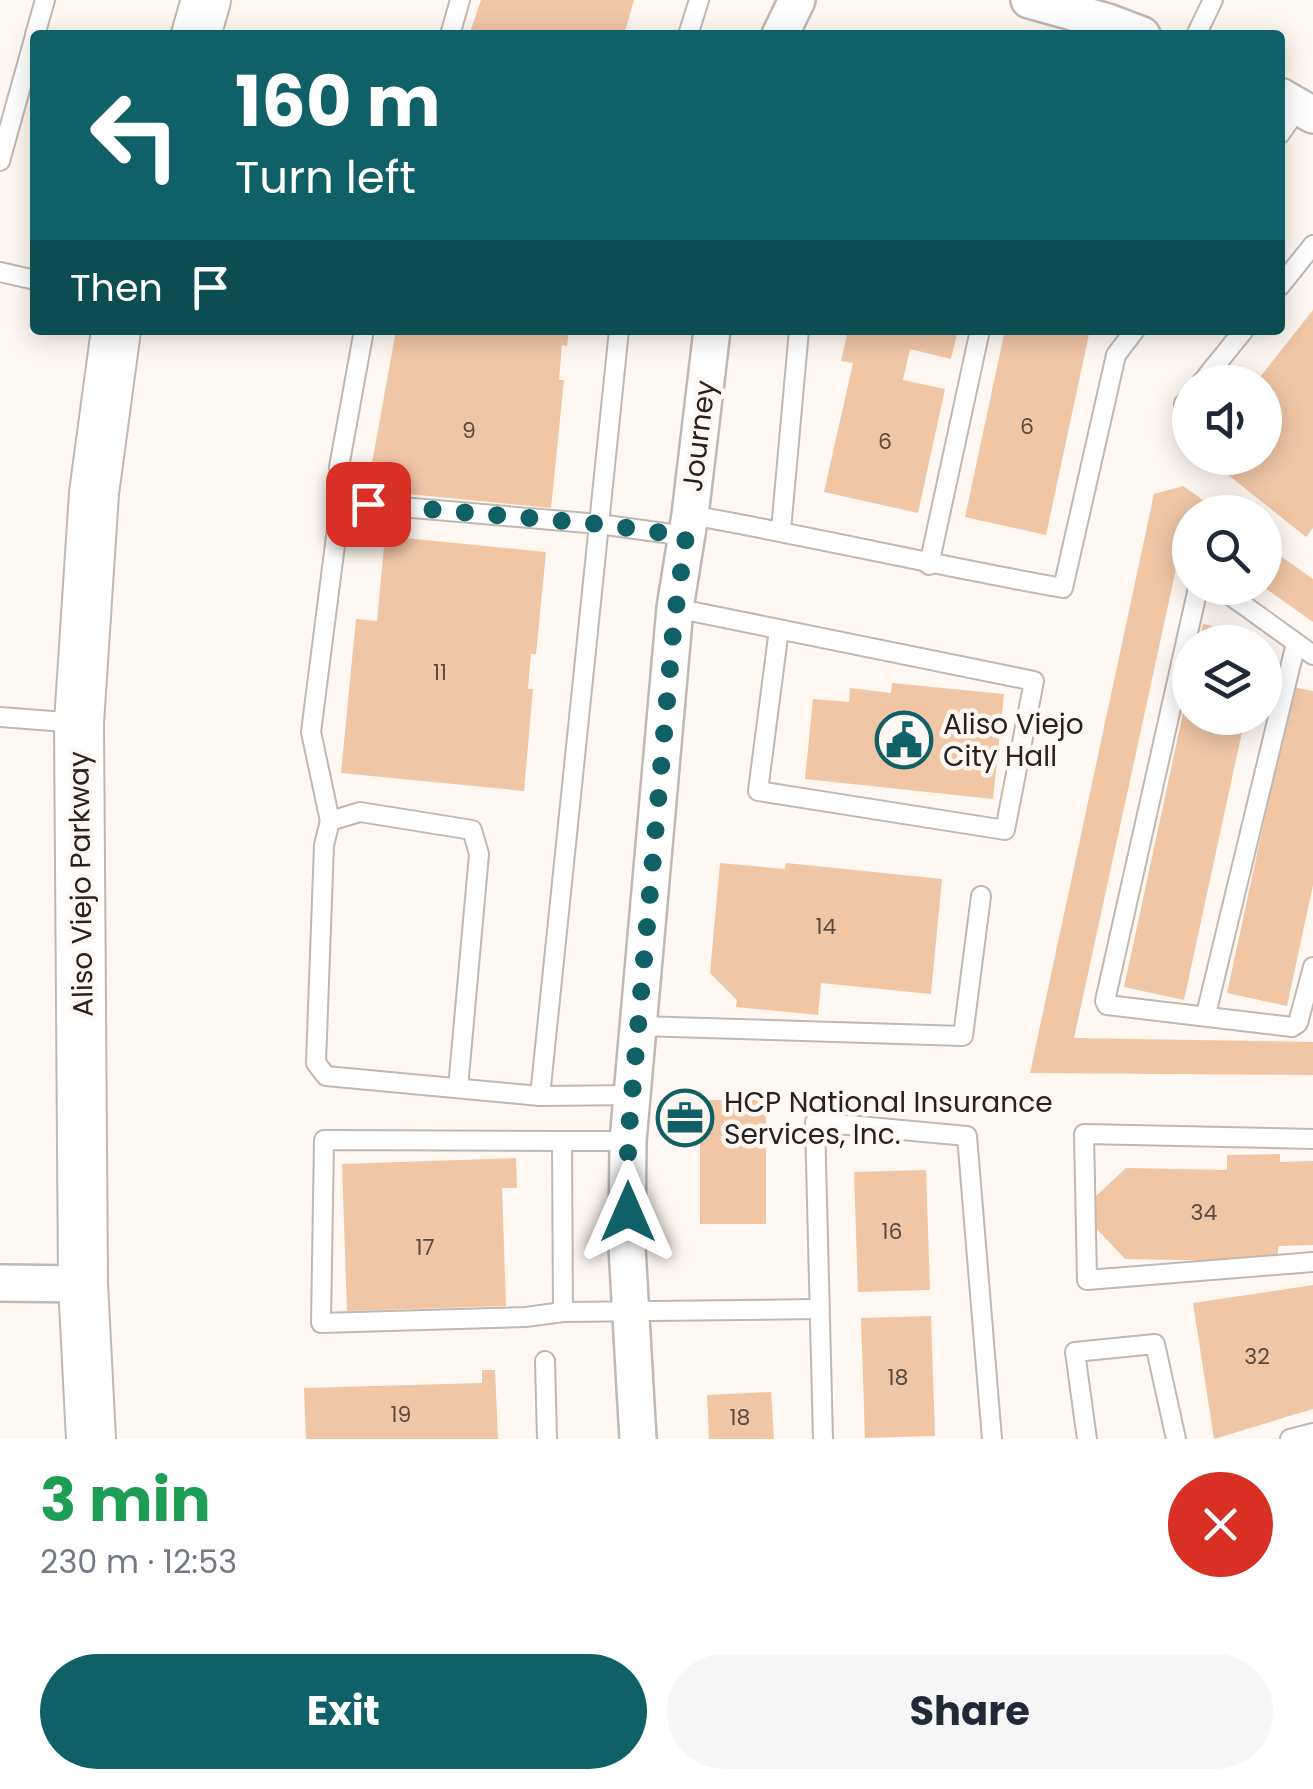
<!DOCTYPE html>
<meta charset="utf-8">
<style>
:root{--surface:#fff;--page:#f6f6f7;--text:#1f2937;--muted:#747a83;--accent:#106167}
body{margin:0;font-family:Poppins,sans-serif;background:var(--page);color:var(--text);height:100vh;display:flex;flex-direction:column;font-size:38px;white-space:nowrap}
*{box-sizing:border-box;margin:0}
p{font-size:32px;color:var(--muted)}
.icon{flex:none;width:55px;height:55px;fill:none;stroke:currentColor;stroke-width:2;stroke-linecap:round;stroke-linejoin:round}
.map{position:relative;height:1439px;overflow:hidden}
.panel{display:flex;flex-direction:column;background:var(--surface);flex:1}
.panel>*{flex:none}
.banner{position:absolute;left:30px;top:30px;width:1255px;height:305px;border-radius:10px;box-shadow:0 5px 25px #0003;background:#106167;color:#fff;overflow:hidden}
.fabs{position:absolute;left:1172px;top:365px;display:grid;gap:20px}
.fabs a{display:grid;place-items:center;width:110px;height:110px;border-radius:50%;background:var(--surface);box-shadow:0 5px 25px #0003;font-size:50px}
.pin{position:absolute;display:grid;place-items:center;width:85px;height:85px;color:#fff;margin:-42px;border-radius:20px;box-shadow:0 5px 15px #0006}
.me{position:absolute;width:110px;margin:-55px;rotate:0deg;stroke-linejoin:round;filter:drop-shadow(0 0 8px #0008)}
.turn{display:flex;align-items:center;gap:35px;height:210px;padding:0 40px;font-size:45px}
.turn .icon{width:130px;height:130px;stroke-width:2.5}
.turn b{display:block;font-size:70px;line-height:85px}
.then{display:flex;align-items:center;height:95px;padding:0 40px;background:#0003;gap:20px;font-size:38px}
.round{display:grid;place-items:center;flex:none;width:105px;height:105px;border-radius:52px;background:var(--page)}
.headline{display:flex;align-items:center;justify-content:space-between;height:170px;padding:0 40px}
h1{font-size:60px;font-weight:700;line-height:75px;color:#1e9e55}
.cta{display:flex;gap:20px;margin-top:auto;padding:20px 40px}
.cta a{flex:1;height:115px;border-radius:60px;background:var(--accent);color:#fff;font-size:40px;font-weight:700;line-height:115px;text-align:center}
.cta a+a{background:var(--page);color:var(--text)}
.map>svg:first-child{display:block}
.building{fill:#f1c6a5}
.lines{fill:none;stroke-linecap:round;stroke-linejoin:round}
.lane-casing{stroke:#c1b8b1;stroke-width:22}
.street-casing{stroke:#c1b8b1;stroke-width:40}
.secondary-casing{stroke:#c1b8b1;stroke-width:52}
.lane{stroke:#fff;stroke-width:18}
.street{stroke:#fff;stroke-width:35}
.secondary{stroke:#fff;stroke-width:48}
.route{stroke:#106167;stroke-width:18;stroke-dasharray:0 32.4}
.labels{text-anchor:middle;dominant-baseline:central;stroke-width:9;stroke-linejoin:round;paint-order:stroke}
.number-label{font-size:22px;fill:#594b41}
.street-label{font-size:28px;fill:#262220;stroke:#fff7f1}
.poi-label{font-size:28px;fill:#262220;stroke:#fff7f1;text-anchor:start}
</style>
<div class="map">
<svg width="1313" height="1439" viewBox="0 0 1313 1439">
<rect width="100%" height="100%" fill="#fff7f1"/>
<!-- building -->
<g class="building">
<polygon points="481,0 634,0 624,35 469,35"/>
<polygon points="1313,310 1313,528 1306,537 1222,470 1232,458 1265,458 1265,382 1256,382"/>
<polygon points="396,330 569,330 567,346 562,345 559,380 564,380 551,508 377,491 369,480"/>
<polygon points="848,330 958,330 951,359 910,349 903,380 945,389 918,513 824,492 853,363 841,361"/>
<polygon points="1005,330 1069,330 1089,334 1046,535 965,517"/>
<polygon points="1183,486 1220,512 1190,512 1190,536 1184,532 1074,1038 1313,1042 1313,1075 1030,1073 1154,494"/>
<polygon points="385,536 546,552 536,654 531,654 528,689 533,689 524,791 341,773 356,619 377,621"/>
<polygon points="1265,545 1313,579 1313,622 1265,588"/>
<polygon points="1203,624 1262,637 1261,642 1199,642"/>
<polygon points="892,683 1004,694 993,799 805,779 813,699 849,702 850,688 891,693"/>
<polygon points="1293,687 1313,691 1313,885 1287,1006 1227,993"/>
<polygon points="1188,690 1190,718 1245,718 1184,1000 1124,987"/>
<polygon points="720,863 785,869 786,863 942,879 931,994 821,983 818,1015 736,1007 737,1000 710,973"/>
<rect x="700" y="1100" width="66" height="124"/>
<polygon points="1280,1154 1280,1162 1313,1161 1313,1245 1278,1246 1278,1256 1227,1261 1125,1259 1096,1228 1096,1196 1126,1168 1227,1170 1227,1155"/>
<polygon points="516,1158 517,1188 502,1188 506,1306 347,1311 342,1164"/>
<polygon points="926,1170 930,1290 858,1292 854,1172"/>
<polygon points="1313,1285 1313,1409 1214,1439 1193,1303"/>
<polygon points="931,1316 935,1436 865,1438 861,1318"/>
<polygon points="482,1370 495,1370 498,1439 306,1439 304,1388 482,1383"/>
<polygon points="771,1392 774,1439 709,1439 707,1395"/>
</g>
<g class="lines">
<!-- lane casing -->
<g class="lane-casing">
<g id="lane">
<polyline points="35,35 45,0"/>
<polyline points="450,35 460,0"/>
<polyline points="688,35 699,0"/>
<polyline points="1196,35 1213,0"/>
<polyline points="1280,134 1299,107"/>
<polyline points="0,161 35,36"/>
<polyline points="0,272 35,280"/>
<polyline points="1280,286 1313,245"/>
<polyline points="364,330 339,467 343,502 599,524 686,536"/>
<polyline points="1202,382 1244,330"/>
<polyline points="1184,404 1190,397"/>
<path d="M690 515C815 537 938 566 1063 588L1116 355 1135 330"/>
<polyline points="781,530 799,330"/>
<polyline points="929,565 980,330"/>
<polyline points="1198,588 1105,1001 1107,1005 1292,1027 1298,1023 1313,967"/>
<polyline points="1220,588 1313,655"/>
<polyline points="675,608 1034,681 1005,830 758,791 779,629"/>
<polyline points="0,717 78,723"/>
<polyline points="330,821 311,732 337,529 343,502"/>
<polyline points="1206,1014 1296,643"/>
<polyline points="639,1026 963,1036 981,896"/>
<polyline points="458,1088 479,854 472,830 360,812 330,821 324,845 316,1063 326,1076 540,1096 634,1095"/>
<polyline points="540,1096 619,330"/>
<polyline points="1313,1139 1084,1134 1087,1280 1313,1262"/>
<polyline points="562,1141 324,1140 321,1323 526,1317 563,1312"/>
<polyline points="628,1141 562,1141 563,1312 818,1309"/>
<polyline points="545,1361 547,1439"/>
<polyline points="823,1439 815,1122 967,1136 992,1439"/>
<polyline points="1087,1439 1075,1352 1155,1344 1176,1439"/>
<polyline points="1290,1439 1313,1433"/>
</g>
</g>
<!-- street casing -->
<g class="street-casing">
<g id="street">
<polyline points="1029,0 1108,22 1142,35"/>
<polyline points="780,35 797,0"/>
<polyline points="1280,96 1313,115"/>
<polyline points="0,1283 83,1284"/>
<polyline points="638,1439 627,1247 628,1141 675,608 690,515 712,330"/>
</g>
</g>
<!-- secondary casing -->
<g class="secondary-casing">
<g id="secondary">
<polyline points="196,35 206,0"/>
<polyline points="91,1439 83,1284 79,723 94,493 116,330"/>
</g>
</g>
<!-- lane -->
<use href="#lane" class="lane"/>
<!-- street -->
<use href="#street" class="street"/>
<!-- secondary -->
<use href="#secondary" class="secondary"/>
</g>
<g class="lines">
<!-- route -->
<polyline class="route" points="368,504 599,524 686,536 674,622 628,1140 628,1212"/>
</g>
<!-- icons -->
<defs>
<g id="civic-ring" transform="scale(2.875)"><circle r="9.5" fill="#fff7f1" stroke="#106167" stroke-width="1.5"/><path d="M-.6-6.5H3V-4.5H.6V-3L4-1V1h2V6H-6V1h2V-1L-.6-3ZM-1.2 2.5V6h2.4V2.5Z" fill="#106167"/></g>
<g id="office-ring" transform="scale(2.875)"><circle r="9.5" fill="#fff7f1" stroke="#106167" stroke-width="1.5"/><path d="M-6-3h4V-5.5h4V-3h4V5H-6ZM-1-4.5V-3h2v-1.5ZM-6 0V1H6V0Z" fill="#106167"/></g>
</defs>
<g fill-rule="evenodd">
<use href="#civic-ring" x="904" y="740"/>
<use href="#office-ring" x="685" y="1118"/>
</g>
<g class="labels">
<!-- number labels -->
<g class="number-label">
<text x="1027" y="426">6</text>
<text x="469" y="430">9</text>
<text x="885" y="441">6</text>
<text x="440" y="672">11</text>
<text x="826" y="926">14</text>
<text x="1204" y="1212">34</text>
<text x="892" y="1231">16</text>
<text x="425" y="1247">17</text>
<text x="1257" y="1356">32</text>
<text x="898" y="1377">18</text>
<text x="401" y="1414">19</text>
<text x="740" y="1417">18</text>
</g>
<!-- street labels -->
<g class="street-label">
<text transform="translate(699 436) rotate(-83)">Journey</text>
<text transform="translate(81 884) rotate(-91)">Aliso Viejo Parkway</text>
</g>
<!-- poi labels -->
<g class="poi-label">
<text x="943" y="724">Aliso Viejo<tspan x="943" dy="32">City Hall</tspan></text>
<text x="724" y="1102">HCP National Insurance<tspan x="724" dy="32">Services, Inc.</tspan></text>
</g>
</g>
</svg>
<div class="fabs">
<a><svg class="icon" aria-label="sound" viewBox="0 0 24 24"><path d="M4 9h4l5-4v14l-5-4H4zM17 9q2 3 0 6"/></svg></a>
<a><svg class="icon" aria-label="search" viewBox="0 0 24 24"><circle cx="10" cy="10" r="6"/><path d="M15 15l6 6"/></svg></a>
<a><svg class="icon" aria-label="layers" viewBox="0 0 24 24"><path d="M12 4l9 5-9 5-9-5zM3 14l9 5 9-5"/></svg></a>
</div>
<div class="pin" style="left:368px;top:504px;background:#d93025"><svg class="icon" aria-label="arrive" viewBox="0 0 24 24"><path d="M6 21V4h12l-3 4 3 4H6"/></svg></div>
<svg class="me" style="left:628px;top:1212px" viewBox="-20 -20 40 40"><path d="M0-17L14 15 0 8-14 15z" fill="#106167" stroke="#fff" stroke-width="4"/></svg>
<div class="banner">
<div class="turn"><svg class="icon" aria-label="left" viewBox="0 0 24 24"><path d="M17 20v-9H6M10 6l-5 5 5 5"/></svg><div><b>160 m</b>Turn left</div></div>
<div class="then">Then<svg class="icon" aria-label="arrive" viewBox="0 0 24 24"><path d="M6 21V4h12l-3 4 3 4H6"/></svg></div>
</div>
</div>
<section class="panel">
<div class="headline"><div><h1>3 min</h1><p>230 m · 12:53</p></div><a class="round" style="background:#d93025;color:#fff"><svg class="icon" aria-label="close" viewBox="0 0 24 24"><path d="M6 6l12 12M18 6L6 18"/></svg></a></div>
<div class="cta"><a>Exit</a><a>Share</a></div>
</section>
